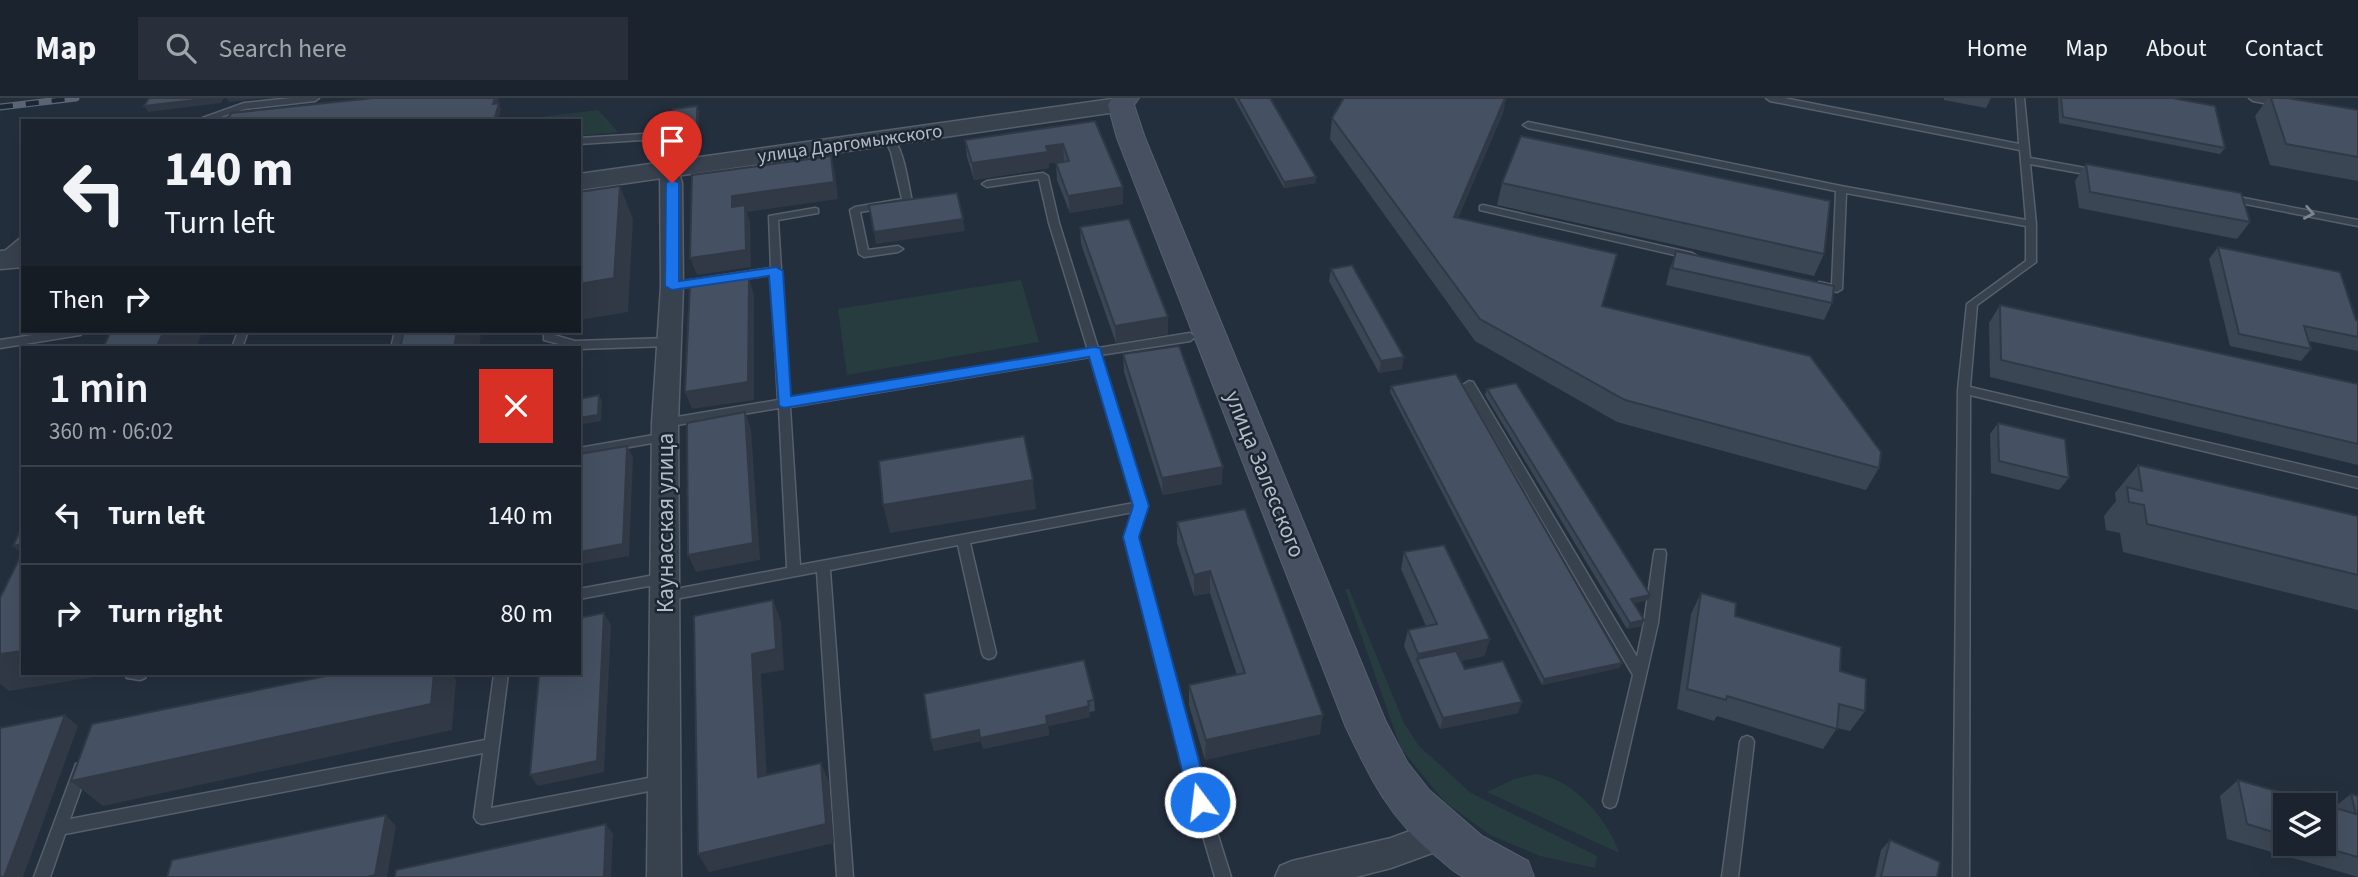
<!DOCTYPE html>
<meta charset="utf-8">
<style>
:root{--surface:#1b232e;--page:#282f3a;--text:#f1f3f6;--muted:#a0a4aa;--line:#39404a}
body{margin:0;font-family:"Source Sans 3",sans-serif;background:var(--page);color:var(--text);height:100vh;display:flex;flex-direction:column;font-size:26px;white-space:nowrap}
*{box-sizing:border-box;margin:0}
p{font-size:23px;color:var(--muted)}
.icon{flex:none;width:38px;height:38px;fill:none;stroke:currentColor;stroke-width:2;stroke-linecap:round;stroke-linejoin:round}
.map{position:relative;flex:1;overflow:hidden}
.details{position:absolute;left:21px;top:248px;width:560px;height:329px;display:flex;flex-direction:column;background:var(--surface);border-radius:0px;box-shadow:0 7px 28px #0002,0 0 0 2px var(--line)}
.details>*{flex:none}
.banner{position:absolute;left:21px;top:21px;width:560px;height:214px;border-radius:0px;box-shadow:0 7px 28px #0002,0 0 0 2px var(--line);background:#1b232e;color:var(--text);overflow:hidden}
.fabs{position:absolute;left:2273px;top:695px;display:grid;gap:14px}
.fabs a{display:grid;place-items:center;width:63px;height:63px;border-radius:0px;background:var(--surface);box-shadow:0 7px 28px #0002,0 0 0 2px var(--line);font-size:35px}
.pin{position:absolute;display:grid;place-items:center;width:60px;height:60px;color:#fff;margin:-72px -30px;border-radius:50% 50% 50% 0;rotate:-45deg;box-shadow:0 0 7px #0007}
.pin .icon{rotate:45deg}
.me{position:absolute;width:77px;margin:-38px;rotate:345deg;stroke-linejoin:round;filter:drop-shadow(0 0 5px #0008)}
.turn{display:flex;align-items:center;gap:24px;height:147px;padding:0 28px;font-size:32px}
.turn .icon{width:91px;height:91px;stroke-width:2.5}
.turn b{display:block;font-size:49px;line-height:60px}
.then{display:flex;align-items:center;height:66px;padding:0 28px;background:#0003;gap:14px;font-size:26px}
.round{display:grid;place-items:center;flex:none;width:74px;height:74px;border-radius:0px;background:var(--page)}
.head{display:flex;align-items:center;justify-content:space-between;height:119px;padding:0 28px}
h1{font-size:42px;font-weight:600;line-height:52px}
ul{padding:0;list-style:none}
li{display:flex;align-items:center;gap:21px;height:98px;padding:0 28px;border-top:2px solid var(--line)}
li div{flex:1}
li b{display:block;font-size:26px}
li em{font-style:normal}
header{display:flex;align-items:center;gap:42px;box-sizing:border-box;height:98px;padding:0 35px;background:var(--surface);border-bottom:2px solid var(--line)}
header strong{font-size:33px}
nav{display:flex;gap:38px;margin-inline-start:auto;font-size:24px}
.search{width:490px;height:63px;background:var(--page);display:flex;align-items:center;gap:18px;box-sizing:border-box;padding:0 24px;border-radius:0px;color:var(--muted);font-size:26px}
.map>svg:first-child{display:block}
.green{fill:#263c3f}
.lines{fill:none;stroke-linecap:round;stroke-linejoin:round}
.service-casing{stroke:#565f6c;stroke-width:3}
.minor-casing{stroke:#565f6c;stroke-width:3}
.tertiary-casing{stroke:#565f6c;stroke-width:3}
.secondary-casing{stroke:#565f6c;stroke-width:2}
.service{fill:#38414e;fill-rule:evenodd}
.minor{fill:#38414e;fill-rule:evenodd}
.tertiary{fill:#38414e;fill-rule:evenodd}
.secondary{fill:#465061;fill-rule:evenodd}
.rail-casing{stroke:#5a6575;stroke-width:7}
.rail{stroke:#1d2633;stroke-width:4.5;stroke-dasharray:13;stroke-linecap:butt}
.wall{fill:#3b4654;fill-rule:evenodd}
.shaded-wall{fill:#303945}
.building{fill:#455162;stroke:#303945;stroke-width:2}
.oneway{stroke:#7c8592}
.route{fill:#1a73e8;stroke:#114b97;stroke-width:2}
.labels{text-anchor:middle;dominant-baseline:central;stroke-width:5;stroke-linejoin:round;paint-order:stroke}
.far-street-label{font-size:19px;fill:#b4bcc9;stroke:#1d2633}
.street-label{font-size:23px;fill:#b4bcc9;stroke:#1d2633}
</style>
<header>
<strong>Map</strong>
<div class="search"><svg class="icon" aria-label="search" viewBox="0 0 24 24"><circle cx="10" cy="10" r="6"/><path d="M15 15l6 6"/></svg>Search here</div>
<nav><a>Home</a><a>Map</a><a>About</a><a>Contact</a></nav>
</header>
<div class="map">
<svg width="2358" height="779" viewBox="0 0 2358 779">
<rect width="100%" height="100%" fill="#242f3e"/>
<!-- green -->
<g class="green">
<polygon points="598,12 618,34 579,38 579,23 532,23 532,20"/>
<polygon points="1021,182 1039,244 847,277 838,211"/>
<polygon points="1345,491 1349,491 1404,625 1419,648 1471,695 1597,758 1595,770 1540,758 1490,737 1445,704 1401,651"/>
<path d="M1536 676C1572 680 1608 721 1619 755L1487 694 1514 681Z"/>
</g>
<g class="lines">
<!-- service casing -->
<g class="service-casing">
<g id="service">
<polygon points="291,0 319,0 315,3 245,11 208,23 194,23 244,5"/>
<polygon points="1766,0 1784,0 2019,46 2016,0 2024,0 2030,60 2096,72 2101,75 2096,78 2030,66 2036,126 2036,164 1977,207 1970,289 2358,380 2358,390 1970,297 1969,779 1953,779 1958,292 1967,206 2026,163 2026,128 1846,95 1842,191 1837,194 1815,189 1814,187 1819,184 1832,187 1836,93 1528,30 1523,27 1528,24 1841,88 2026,122 2020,52 1770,3"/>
<polygon points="2249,0 2267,0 2284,5 2280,8 2253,3"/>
<polygon points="643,36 664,44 675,72 673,74 670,75 665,72 657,48 642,42 579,46 579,40"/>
<path d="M890 38C904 47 908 87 912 103L907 106 860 114 868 152 898 148 903 151 898 154 864 159 859 156 850 112 855 109 902 101 891 54 885 41Z"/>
<path d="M1043 75 1048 78 1059 125 1098 250 1190 235 1195 239 1190 243 1100 257 1147 408 1137 439 1201 683 1231 779H1215L1187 683 1125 439 1133 414 970 445 996 555 994 559 989 561 984 559 982 555 958 447 830 472 853 779H837L817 474 665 503 660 502 658 498 660 494 665 493 787 470 779 310 665 329 659 325 665 321 778 302 771 177 672 191 667 188 672 185 771 170 769 118 815 110 818 111V115L778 122 789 301 1088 252 1049 125 1039 81 987 89 982 86 987 83ZM1090 259 1134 405 800 467 790 309Z"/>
<polygon points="2228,97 2358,122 2358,128 2225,102 2225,98"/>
<polygon points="1483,107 1692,155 1697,158 1692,161 1480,112 1480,108"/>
<polygon points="23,138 23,147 5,164 0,165 0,157"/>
<polygon points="59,233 85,233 80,237 0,250 0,242"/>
<polygon points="238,233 248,233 242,250 232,250"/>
<polygon points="395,233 405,233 402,250 391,250"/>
<polygon points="544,233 554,233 554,237 575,243 668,240 673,244 668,248 579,251 544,242"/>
<polygon points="1469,283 1473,284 1637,559 1644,525 1654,456 1655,452 1665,452 1666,456 1658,525 1617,703 1615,708 1610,710 1605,708 1603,703 1633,577 1463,287"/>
<polygon points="665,335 669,336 671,339 669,342 579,358 579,350"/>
<polygon points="665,475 670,476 672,480 670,484 579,501 579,491"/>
<polygon points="125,576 147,576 145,580 140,582 127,580"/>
<polygon points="494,576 508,576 491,710 664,677 669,679 671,684 669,689 482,726 477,724 474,719 483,655 65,736 50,779 34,779 76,666 81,664 86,666 88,671 70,721 485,642"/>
<polygon points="1747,638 1752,640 1754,644 1738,779 1722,779 1740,644 1742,640"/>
</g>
</g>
<!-- minor casing -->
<g class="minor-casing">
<g id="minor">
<polygon points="670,66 677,68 682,85 683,188 678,325 681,779 647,779 652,325 661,188 660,72 663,68"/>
<polygon points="1442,721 1454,725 1458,736 1454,747 1391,770 1356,779 1275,779 1280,768 1292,763 1391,740"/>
</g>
</g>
<!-- tertiary casing -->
<g class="tertiary-casing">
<g id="tertiary">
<polygon points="1119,0 1130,2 1133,7 1130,12 579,92 579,76"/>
<polygon points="23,151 23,169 0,171 0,153"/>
</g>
</g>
<!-- secondary casing -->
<g class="secondary-casing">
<path id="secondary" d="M1112 0H1139L1134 7 1145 40 1385 622 1407 664 1429 692 1482 738 1528 763 1534 779C1519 779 1476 779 1464 779 1454 775 1445 765 1437 759 1390 722 1370 680 1345 627L1117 40 1108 7Z"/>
</g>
<!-- service -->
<use href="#service" class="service"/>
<!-- minor -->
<use href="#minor" class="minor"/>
<!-- tertiary -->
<use href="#tertiary" class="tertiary"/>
<!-- secondary -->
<use href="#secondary" class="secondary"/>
<!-- rail casing -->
<g class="rail-casing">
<polyline id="rail" points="0,9 76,0"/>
</g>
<!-- rail -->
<use href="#rail" class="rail"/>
</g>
<!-- wall -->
<g class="wall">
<polygon points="1234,0 1270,0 1316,79 1316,85 1284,90"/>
<polygon points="1344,0 1506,0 1503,15 1458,120 1602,208 1879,370 1866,392 1617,324 1475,243 1330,41 1332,20"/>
<polygon points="1944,0 1991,0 1986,10 1944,2"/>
<polygon points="2058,0 2172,0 2225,50 2220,56 2059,25"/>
<polygon points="2268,0 2287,0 2358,12 2358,83 2270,67 2255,18"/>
<polygon points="1095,23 1123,89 1123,106 1070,115 1057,82 1056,65 1064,63 1049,65 1049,70 974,82 967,59 965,42"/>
<polygon points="2086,66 2250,124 2237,141 2079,110 2075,83"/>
<polygon points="1502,85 1824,156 1814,178 1497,107"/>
<polygon points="1080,129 1168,236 1116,245 1081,146"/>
<polygon points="2218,149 2358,223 2358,253 2309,243 2311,251 2301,263 2230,248 2209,161"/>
<polygon points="1676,153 1832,205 1824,222 1666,187 1670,170"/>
<polygon points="1331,171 1402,271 1379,275 1329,183"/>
<polygon points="2000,207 2358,286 2358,367 1990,279 1989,225"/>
<polygon points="1123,256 1222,386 1163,397 1124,274"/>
<polygon points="1391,288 1622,565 1619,570 1542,587 1390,294"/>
<polygon points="1487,291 1650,497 1648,502 1634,505 1642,528 1627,531 1485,297"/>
<polygon points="1998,325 2069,380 2059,392 1991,375 1990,336"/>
<polygon points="2138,367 2358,418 2358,512 2123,454 2120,435 2106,432 2104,418 2116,403 2115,395"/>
<polygon points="1177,424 1320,636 1205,662 1189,607 1189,587 1237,577 1210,495 1194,498 1177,445"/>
<polygon points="1404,454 1490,541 1484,558 1461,563 1465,571 1518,615 1440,631 1404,548 1408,532 1426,528 1401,471"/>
<polygon points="1701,495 1735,518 1840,573 1865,613 1850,633 1837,630 1823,651 1717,618 1714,623 1677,611 1691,516"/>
<polygon points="1094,602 1095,613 1089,614 1090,619 1048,628 1049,637 983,651 981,643 934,653 931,642"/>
<path d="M2238 682 2333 710 2351 696 2358 698V779L2227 741 2220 698ZM2286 707 2324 746H2286Z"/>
<polygon points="1890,742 1937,779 1875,779 1881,752"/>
</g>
<!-- shaded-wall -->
<g class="shaded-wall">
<polygon points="212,0 224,0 221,5 148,14 144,8"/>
<polygon points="226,0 266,0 229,4"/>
<polygon points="495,0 499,0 496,11 493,6"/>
<polygon points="1505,0 1506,0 1503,15 1449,141 1454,119"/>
<polygon points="499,5 501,11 498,23 494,23"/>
<polygon points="697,8 699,13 699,32 674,35 672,29"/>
<polygon points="698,43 700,53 677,56 675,50"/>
<polygon points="1063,46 1064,63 1049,65 1049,70 974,82 972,65 1046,48"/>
<polygon points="831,58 835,75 838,101 747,114 750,124 751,169 697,177 690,160 732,109 732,98"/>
<polygon points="1316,79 1316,85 1284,90 1284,84"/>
<polygon points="620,88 633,121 628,214 579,222 579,186"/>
<polygon points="1123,89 1123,106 1070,115 1068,98"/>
<polygon points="963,121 965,133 876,146 874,134"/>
<polygon points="749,180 754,197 754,302 692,311 685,294"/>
<polygon points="1168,219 1168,236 1116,245 1115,228"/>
<polygon points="164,233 203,233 196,250 156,250"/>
<polygon points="457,233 479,233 481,236 479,250 454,250"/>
<polygon points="1404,259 1402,271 1379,275 1381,263"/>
<polygon points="599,297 602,303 601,323 579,327 579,320"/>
<polygon points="745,314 751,331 760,462 696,474 688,457"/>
<polygon points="627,348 633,359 629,458 579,467 579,454"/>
<polygon points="1223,369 1222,386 1163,397 1162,380"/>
<polygon points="1033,382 1036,411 890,435 883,407"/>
<polygon points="23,446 23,457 13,448"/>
<polygon points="1210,473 1210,495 1194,498 1194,477"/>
<polygon points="1650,497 1648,502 1629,507 1631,501"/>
<polygon points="773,502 781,523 784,572 761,576 768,698 758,679 752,556"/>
<polygon points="604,515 611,527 604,674 538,688 530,677"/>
<polygon points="1644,522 1642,528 1627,531 1630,525"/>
<polygon points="1490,541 1484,558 1421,571 1417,561 1418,556"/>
<polygon points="23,553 23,576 107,576 106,577 9,593 0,586 0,556"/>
<polygon points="1622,565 1619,570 1542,587 1544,581"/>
<polygon points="434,576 452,576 456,582 452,632 103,708 71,683"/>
<polygon points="1522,604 1518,615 1440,631 1443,620"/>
<polygon points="1089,608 1090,619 1048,628 1049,637 983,651 981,643 934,653 931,642"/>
<polygon points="65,617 78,628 23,779 4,779"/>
<polygon points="1323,617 1320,636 1205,662 1206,642"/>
<polygon points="821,665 829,684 834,745 709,774 698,756"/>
<polygon points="386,717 396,728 387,779 367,779"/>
<polygon points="606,726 613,736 611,779 604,779"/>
</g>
<!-- building -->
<g class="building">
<polygon points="149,0 212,0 144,8"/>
<polygon points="374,0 495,0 493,6 499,5 494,23 227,23 231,15"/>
<polygon points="1238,0 1270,0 1316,79 1284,84"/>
<polygon points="1344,0 1505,0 1454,119 1617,156 1602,208 1810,258 1881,354 1879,370 1625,302 1480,221 1332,20"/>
<polygon points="2061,0 2172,0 2215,8 2225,50 2063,19"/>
<polygon points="2271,0 2287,0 2358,12 2358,59 2286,46"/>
<polygon points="697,8 697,26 672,29 673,11"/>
<polygon points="1095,23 1123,89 1068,98 1056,65 1069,63 1063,46 1046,48 1048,54 972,65 965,42"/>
<polygon points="1521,38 1830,103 1824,156 1502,85"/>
<polygon points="698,43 698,47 675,50 675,47"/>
<polygon points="831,58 834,84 732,98 732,109 745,107 746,152 690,160 692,77"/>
<polygon points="2086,66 2241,95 2250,124 2090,94"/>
<polygon points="620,88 614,180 579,186 579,94"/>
<polygon points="957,95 963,121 874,134 869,107"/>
<polygon points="1129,121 1168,219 1115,228 1080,129"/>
<polygon points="2218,149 2340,174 2356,222 2358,223 2358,239 2304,228 2311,251 2239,236"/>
<polygon points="1676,153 1834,188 1832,205 1672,170"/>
<polygon points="1352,167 1404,259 1381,263 1331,171"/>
<polygon points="749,180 748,284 685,294 690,187"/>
<polygon points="2000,207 2358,286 2358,346 2001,262"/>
<polygon points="111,233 164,233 156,250 103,250"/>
<polygon points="404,233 457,233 454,250 400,250"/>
<polygon points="1179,248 1223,369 1162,380 1123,256"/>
<polygon points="1456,276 1622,565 1544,581 1391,288"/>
<polygon points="1516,285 1650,497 1631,501 1644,522 1630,525 1487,291"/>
<polygon points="599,297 598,317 579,320 579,301"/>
<polygon points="745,314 753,445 688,457 687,325"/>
<polygon points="1998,325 2065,341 2069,380 1999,363"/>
<polygon points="1024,338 1033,382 883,407 879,363"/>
<polygon points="627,348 623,446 579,454 579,356"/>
<polygon points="2138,367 2358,418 2358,477 2147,426 2144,407 2129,404 2127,389 2142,393"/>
<polygon points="1245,411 1323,617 1206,642 1189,587 1245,575 1210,473 1194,477 1177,424"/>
<polygon points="23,427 23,446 13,448"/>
<polygon points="1444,447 1490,541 1418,556 1408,532 1437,526 1404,454"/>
<polygon points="23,453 23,553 0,556 0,500"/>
<polygon points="1701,495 1736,505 1735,518 1841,549 1840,573 1866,581 1865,613 1839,606 1837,631 1727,598 1726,602 1687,591"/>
<polygon points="773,502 776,551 752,556 758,679 821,665 826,726 698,756 694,518"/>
<polygon points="604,515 597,663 530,677 539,576 579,576 579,520"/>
<polygon points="1456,553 1465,571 1503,563 1522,604 1443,620 1417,561"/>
<polygon points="1084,562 1094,602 1088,603 1089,608 1046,618 1047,626 980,640 979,632 931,642 924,596"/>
<polygon points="336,576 434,576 431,606 71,683 92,626"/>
<polygon points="65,617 4,779 0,779 0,630"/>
<polygon points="2238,682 2356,716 2351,696 2358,698 2358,759 2312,746 2324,746 2324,707 2286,707 2286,738 2247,726"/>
<polygon points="386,717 375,777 367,779 167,779 172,762"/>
<polygon points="606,726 604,779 395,779 396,772"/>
<polygon points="1890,742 1940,764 1937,779 1881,779"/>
</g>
<!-- one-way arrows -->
<defs><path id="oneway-chevron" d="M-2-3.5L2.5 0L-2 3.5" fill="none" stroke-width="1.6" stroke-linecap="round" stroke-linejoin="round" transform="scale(1.75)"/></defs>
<use class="oneway" href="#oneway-chevron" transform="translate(2309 115) rotate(11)"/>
<!-- route -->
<polygon class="route" points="672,81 679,85 679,183 776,169 783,173 791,298 1094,249 1100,250 1149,408 1139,439 1210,704 1207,710 1200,712 1193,710 1190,704 1123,439 1133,408 1089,259 784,310 779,308 769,178 672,192 665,188 666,85"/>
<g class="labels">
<!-- far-street labels -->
<g class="far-street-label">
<text transform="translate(850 46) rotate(-8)">улица Даргомыжского</text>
</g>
<!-- street labels -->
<g class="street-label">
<text transform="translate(1265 376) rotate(68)">улица Залесского</text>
<text transform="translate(665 425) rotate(-90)">Каунасская улица</text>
</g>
</g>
</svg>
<div class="fabs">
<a><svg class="icon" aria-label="layers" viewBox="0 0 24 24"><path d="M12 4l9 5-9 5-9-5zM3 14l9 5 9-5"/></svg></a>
</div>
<div class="pin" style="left:672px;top:85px;background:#d93025"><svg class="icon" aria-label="arrive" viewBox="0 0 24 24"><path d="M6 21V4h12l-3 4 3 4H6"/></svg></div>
<svg class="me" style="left:1200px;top:704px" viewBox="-20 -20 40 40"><circle r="17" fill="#1a73e8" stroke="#fff" stroke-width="3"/><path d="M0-11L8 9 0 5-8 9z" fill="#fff"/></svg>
<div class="banner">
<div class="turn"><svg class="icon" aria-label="left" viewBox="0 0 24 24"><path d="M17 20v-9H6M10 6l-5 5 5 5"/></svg><div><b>140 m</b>Turn left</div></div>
<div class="then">Then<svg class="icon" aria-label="right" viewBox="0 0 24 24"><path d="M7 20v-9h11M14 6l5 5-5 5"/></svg></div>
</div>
<section class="details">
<div class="head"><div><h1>1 min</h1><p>360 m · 06:02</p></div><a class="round" style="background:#d93025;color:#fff"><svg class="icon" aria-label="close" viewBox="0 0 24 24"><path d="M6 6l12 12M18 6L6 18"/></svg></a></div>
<ul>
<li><svg class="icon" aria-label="left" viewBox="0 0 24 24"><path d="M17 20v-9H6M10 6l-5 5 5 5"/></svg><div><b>Turn left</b></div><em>140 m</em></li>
<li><svg class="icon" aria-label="right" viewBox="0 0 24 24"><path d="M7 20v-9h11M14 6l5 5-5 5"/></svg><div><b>Turn right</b></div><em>80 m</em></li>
</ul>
</section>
</div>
